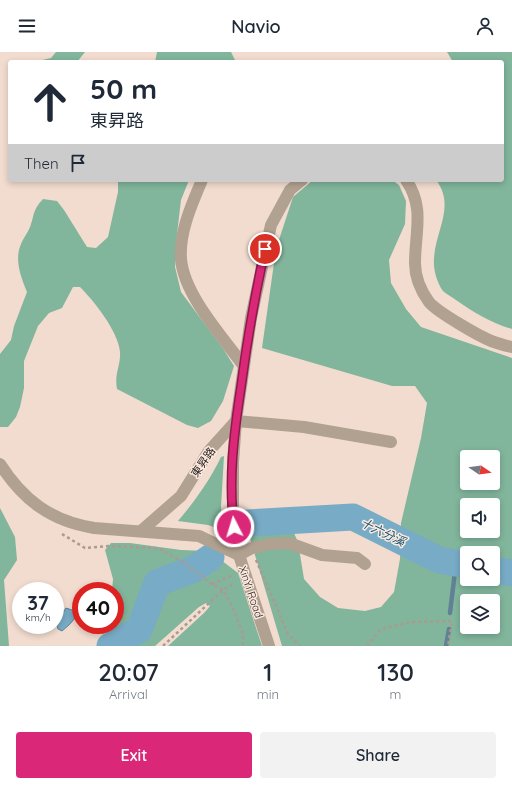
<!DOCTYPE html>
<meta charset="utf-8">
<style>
:root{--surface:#fff;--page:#f2f2f3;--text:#1f2937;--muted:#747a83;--accent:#db2777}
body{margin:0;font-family:Quicksand,"Noto Sans TC",sans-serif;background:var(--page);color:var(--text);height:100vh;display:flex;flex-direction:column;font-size:15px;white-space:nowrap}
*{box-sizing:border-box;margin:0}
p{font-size:13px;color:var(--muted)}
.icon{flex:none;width:22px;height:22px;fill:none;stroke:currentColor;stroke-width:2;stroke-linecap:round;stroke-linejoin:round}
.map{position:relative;height:594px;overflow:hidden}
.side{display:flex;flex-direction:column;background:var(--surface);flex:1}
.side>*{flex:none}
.guide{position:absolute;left:8px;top:8px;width:496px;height:122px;border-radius:4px;box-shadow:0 2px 6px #0003;background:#fff;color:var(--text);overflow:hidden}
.needle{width:26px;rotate:103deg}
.controls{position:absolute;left:460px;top:398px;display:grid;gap:8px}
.controls a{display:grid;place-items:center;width:40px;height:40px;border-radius:4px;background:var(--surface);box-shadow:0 2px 6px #0003;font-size:20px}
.speed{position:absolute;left:12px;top:530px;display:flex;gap:8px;font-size:20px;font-weight:700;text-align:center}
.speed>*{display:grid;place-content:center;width:52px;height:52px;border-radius:50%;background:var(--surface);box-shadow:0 2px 6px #0003;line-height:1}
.speed small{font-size:10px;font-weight:400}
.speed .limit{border:6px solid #d22;background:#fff;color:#111}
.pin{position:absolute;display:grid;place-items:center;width:34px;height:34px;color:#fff;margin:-17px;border:2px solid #fff;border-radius:50%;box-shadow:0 1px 4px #0007}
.me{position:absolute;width:44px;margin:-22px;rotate:355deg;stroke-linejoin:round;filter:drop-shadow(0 0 3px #0008)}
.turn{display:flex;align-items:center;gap:14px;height:84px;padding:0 16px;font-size:18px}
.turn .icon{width:52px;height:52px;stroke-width:2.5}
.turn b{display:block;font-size:28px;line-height:34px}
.then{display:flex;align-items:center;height:38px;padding:0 16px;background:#0003;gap:8px;font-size:15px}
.eta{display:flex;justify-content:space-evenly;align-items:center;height:68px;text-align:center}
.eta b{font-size:24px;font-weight:600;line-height:28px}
.button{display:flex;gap:8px;margin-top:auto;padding:8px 16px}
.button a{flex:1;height:46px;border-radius:4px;background:var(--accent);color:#fff;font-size:16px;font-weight:600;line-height:46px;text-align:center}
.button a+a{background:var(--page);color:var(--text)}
header{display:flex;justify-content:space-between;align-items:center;height:52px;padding:0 16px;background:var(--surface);font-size:18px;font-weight:600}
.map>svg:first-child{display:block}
.forest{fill:#81b59c;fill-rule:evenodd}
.water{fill:#78abc6;stroke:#618294}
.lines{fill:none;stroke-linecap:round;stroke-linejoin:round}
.stream{stroke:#618294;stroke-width:4.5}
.river{stroke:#78abc6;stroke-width:27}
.path{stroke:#ab9a90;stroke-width:2.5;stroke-dasharray:3 3;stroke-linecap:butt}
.minor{stroke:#b1a190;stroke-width:12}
.route-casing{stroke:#8e194d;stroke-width:10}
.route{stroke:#db2777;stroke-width:7}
.labels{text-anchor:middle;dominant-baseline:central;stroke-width:3;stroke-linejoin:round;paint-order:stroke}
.street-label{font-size:11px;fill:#2c2420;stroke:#fceae0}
.water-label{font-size:12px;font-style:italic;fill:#0e506d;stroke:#fceae0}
</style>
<header><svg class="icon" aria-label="menu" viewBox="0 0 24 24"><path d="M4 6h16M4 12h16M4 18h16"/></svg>Navio<svg class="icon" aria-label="person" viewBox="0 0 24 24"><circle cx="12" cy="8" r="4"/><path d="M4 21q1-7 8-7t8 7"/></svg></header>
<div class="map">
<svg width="512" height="594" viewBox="0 0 512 594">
<rect width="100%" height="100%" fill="#f2dccf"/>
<!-- forest -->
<g class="forest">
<polygon points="56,0 85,0 77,10 34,10 51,6"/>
<polygon points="157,0 231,0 236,10 155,10"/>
<path d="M447 0H512V277C491 271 473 260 456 248 452 245 446 242 443 239 437 231 433 217 434 207 435 179 456 154 436 128H502V10H453Z"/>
<path d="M118 128H189L181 148 177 182 175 215 181 240 224 298 234 314 223 349 211 369 198 376 187 373 117 337C114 322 121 313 120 300 118 279 94 249 80 235H73L62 256 49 261 38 274 24 309V336L20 355 16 365 8 375H0V302L11 288 14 274 27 240C21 225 14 208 21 192 23 186 28 181 30 175 35 162 32 159 43 147L57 149 64 158 87 195 96 196 108 185 118 140Z"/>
<path d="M313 128H392L399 133 406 149 405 172 389 208 391 231 406 257 421 275 512 306V594H282L249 483 251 478 281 476 293 479 298 490 304 527 320 545 338 556 365 559 381 555 394 540 400 507 401 471 421 386 427 351 415 334H392L262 296 276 197 293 145ZM467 405H493V431H467ZM467 453H493V479H467ZM467 501H493V527H467ZM467 549H493V575H467Z"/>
<path d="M224 404 221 455 223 475 220 477 208 473 178 469C195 449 210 428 221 405Z"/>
<polygon points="0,456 15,485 17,508 4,528 9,594 0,594"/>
<polygon points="111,491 130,491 181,498 209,499 238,521 262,594 168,594 205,560 210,554 206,551 199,555 155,594 115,594 109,573 115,573 115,539 112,539 113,527 105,498"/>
</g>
<!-- water -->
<polygon class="water" points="66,556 81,561 81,566 76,565 69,573 62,579 58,577 56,571"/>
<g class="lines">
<!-- stream -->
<g class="stream">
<polyline points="450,561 456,511"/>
<polyline points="446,594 449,577"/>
</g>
<!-- river -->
<g class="river">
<polyline points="247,471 353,465 439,508 467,513"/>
<polyline points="493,518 512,521"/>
<polyline points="110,594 139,578 157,531 194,517 211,505"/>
</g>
<!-- path -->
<g class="path">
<polyline points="62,482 85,496 110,494 154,496 162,498 184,511 212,532 223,538 232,554 243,582 243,594"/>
<polyline points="256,508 288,582 300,594"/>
<polyline points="212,532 233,523"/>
<polyline points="163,594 223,538 235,531"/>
<polyline points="367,594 381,577 412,570 452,569 448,594"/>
</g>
<!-- minor -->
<g class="minor">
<path d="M202 128C192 152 179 180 181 207 184 243 222 284 243 313"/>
<path d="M406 128C425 155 415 180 415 211 415 225 421 239 429 250 437 260 482 286 494 290 500 292 506 294 512 295"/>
<polyline points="236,369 304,375 391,390"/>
<path d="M0 412C23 448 51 469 94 476L199 484 239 503"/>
<polyline points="141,479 181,444 209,399 236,369"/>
<polyline points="239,503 252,496 270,492 289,491 322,503 357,506 365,512"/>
<polyline points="269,594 239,503 233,462 233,410 236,369 251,266 271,173 290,138 302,128"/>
</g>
</g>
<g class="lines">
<!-- route casing -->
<g class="route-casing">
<path id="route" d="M234 475C228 428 234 381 241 335 247 289 255 243 265 197"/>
</g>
<!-- route -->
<use href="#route" class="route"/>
</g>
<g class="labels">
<!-- street labels -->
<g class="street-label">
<text transform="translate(203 410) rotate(-56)">東昇路</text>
<text transform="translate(251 540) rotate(71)">XinYi Road</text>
</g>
<!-- water labels -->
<g class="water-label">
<text transform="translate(383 480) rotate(26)">十六分溪</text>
</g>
</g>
</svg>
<div class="controls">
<a><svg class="needle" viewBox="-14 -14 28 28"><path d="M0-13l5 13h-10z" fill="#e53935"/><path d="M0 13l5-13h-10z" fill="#747a83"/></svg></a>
<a><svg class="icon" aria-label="sound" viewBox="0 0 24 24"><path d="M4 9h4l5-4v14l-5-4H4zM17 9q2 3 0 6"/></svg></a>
<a><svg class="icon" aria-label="search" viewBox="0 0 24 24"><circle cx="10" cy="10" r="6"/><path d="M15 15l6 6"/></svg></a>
<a><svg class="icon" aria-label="layers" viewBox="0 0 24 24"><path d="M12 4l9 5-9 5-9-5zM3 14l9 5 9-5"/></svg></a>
</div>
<div class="speed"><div>37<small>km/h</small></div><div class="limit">40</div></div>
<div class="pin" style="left:265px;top:197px;background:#d93025"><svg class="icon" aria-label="arrive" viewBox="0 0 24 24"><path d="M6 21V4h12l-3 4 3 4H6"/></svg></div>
<svg class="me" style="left:234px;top:475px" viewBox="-20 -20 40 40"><circle r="17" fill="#db2777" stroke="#fff" stroke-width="3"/><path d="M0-11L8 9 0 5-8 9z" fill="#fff"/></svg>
<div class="guide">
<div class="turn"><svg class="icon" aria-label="ahead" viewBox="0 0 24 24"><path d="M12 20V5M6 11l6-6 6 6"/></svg><div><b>50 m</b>東昇路</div></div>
<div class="then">Then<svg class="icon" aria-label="arrive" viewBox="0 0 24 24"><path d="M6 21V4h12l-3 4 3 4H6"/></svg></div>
</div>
</div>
<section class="side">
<div class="eta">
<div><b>20:07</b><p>Arrival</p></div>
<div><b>1</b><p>min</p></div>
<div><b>130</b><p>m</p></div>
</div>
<div class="button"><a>Exit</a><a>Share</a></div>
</section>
